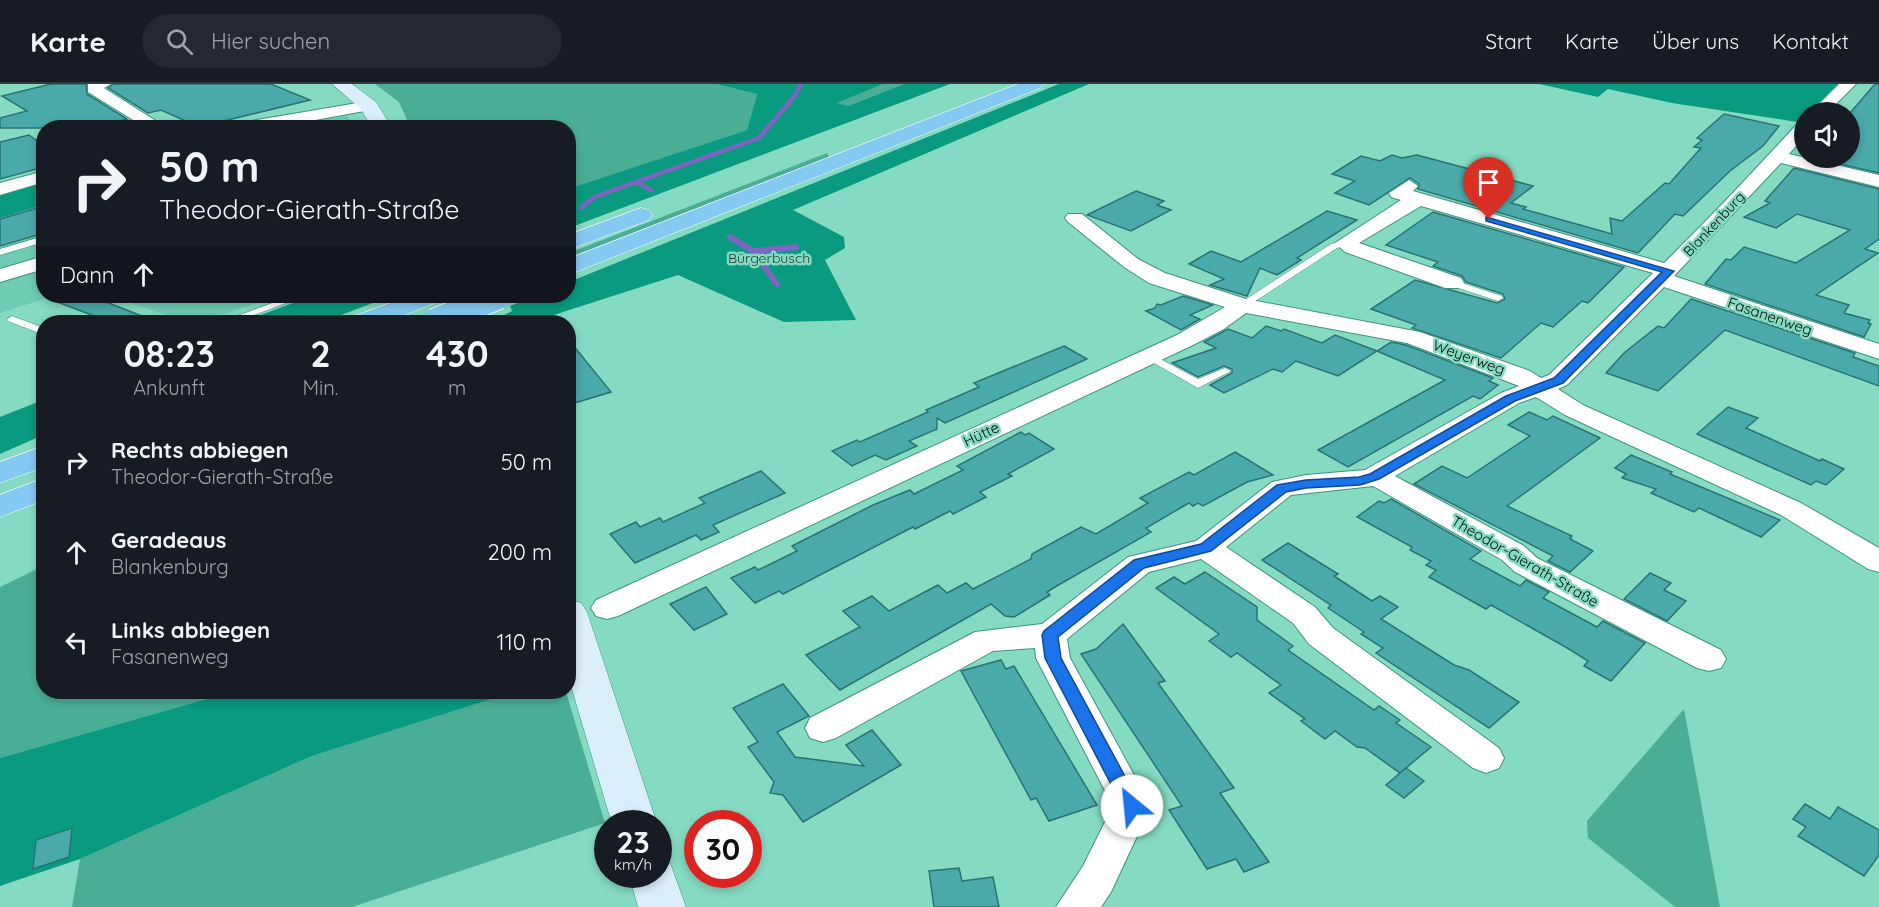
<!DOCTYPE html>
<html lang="de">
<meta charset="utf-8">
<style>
:root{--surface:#171b24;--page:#242831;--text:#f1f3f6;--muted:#9ea1a6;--line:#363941}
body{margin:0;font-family:Quicksand,sans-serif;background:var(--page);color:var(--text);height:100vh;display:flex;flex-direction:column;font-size:22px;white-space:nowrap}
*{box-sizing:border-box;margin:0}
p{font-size:20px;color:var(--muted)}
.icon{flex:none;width:33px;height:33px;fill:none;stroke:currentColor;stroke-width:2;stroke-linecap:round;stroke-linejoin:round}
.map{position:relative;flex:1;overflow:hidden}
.side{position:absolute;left:36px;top:231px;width:540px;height:384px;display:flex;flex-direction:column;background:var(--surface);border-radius:24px;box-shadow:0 3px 9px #0003}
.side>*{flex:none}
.guide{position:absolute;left:36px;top:36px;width:540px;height:183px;border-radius:24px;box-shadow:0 3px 9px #0003;background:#171b24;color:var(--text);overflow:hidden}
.tools{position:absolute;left:1794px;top:18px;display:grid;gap:12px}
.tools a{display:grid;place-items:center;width:66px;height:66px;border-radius:50%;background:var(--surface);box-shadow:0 3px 9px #0003;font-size:30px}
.speed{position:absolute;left:594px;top:726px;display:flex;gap:12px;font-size:30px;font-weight:700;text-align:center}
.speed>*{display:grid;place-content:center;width:78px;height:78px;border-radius:50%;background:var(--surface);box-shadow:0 3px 9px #0003;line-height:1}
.speed small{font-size:15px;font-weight:400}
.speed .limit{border:9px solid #d22;background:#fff;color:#111}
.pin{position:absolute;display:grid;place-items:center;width:51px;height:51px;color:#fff;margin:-62px -26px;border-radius:50% 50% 50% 0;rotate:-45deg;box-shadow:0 0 6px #0007}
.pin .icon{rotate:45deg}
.me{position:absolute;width:66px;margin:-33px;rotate:332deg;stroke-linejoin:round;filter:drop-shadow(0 0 4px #0008)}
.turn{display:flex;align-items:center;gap:21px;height:126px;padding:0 24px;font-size:27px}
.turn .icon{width:78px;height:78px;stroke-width:2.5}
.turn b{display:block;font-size:42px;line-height:51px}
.then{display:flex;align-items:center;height:57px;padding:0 24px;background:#0003;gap:12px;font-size:22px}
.eta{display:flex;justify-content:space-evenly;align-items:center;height:102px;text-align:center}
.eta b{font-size:36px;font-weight:800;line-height:42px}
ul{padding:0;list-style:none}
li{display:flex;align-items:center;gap:18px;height:90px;padding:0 24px}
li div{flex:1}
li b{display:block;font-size:22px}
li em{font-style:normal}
header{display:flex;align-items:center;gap:36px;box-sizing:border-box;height:84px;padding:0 30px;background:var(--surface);border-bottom:2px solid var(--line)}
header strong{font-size:28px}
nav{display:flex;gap:33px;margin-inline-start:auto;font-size:21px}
.search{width:420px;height:54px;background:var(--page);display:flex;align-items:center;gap:15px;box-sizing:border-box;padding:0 21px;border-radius:33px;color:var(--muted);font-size:22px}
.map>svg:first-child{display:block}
.built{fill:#6eccb3}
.green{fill:#4aae96}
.forest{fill:#099a7f}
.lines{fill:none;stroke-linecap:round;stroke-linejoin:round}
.stream-far1{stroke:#7f64c3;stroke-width:4.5}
.stream{stroke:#7f64c3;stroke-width:6}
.building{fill:#4aaaa9;stroke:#297473;stroke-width:1.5}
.lane-casing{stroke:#3c937e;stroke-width:1}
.street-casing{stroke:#3c937e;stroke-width:2}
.secondary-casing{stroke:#3c937e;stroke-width:1}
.highway-casing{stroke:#fff;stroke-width:1}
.lane{fill:#fff;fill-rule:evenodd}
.street{fill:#fff;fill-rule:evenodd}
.secondary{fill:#daeffb;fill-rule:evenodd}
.highway{fill:#84c9f1;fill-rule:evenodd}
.highway-bridge-casing{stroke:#fff;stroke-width:28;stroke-linecap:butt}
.highway-bridge{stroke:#84c9f1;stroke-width:26}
.route{fill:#1a73e8;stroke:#114b97;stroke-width:1.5}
.labels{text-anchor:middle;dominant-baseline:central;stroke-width:5;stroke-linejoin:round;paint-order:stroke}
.far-street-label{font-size:14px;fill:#00120d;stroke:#85dac2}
.far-park-label{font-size:14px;fill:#223c35;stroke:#85dac2}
.street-label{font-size:15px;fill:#00120d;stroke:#85dac2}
</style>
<header>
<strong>Karte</strong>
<div class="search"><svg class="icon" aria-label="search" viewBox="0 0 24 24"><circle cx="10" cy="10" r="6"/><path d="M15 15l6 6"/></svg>Hier suchen</div>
<nav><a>Start</a><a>Karte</a><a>Über uns</a><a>Kontakt</a></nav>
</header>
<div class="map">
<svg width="1879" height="823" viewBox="0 0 1879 823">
<rect width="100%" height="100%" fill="#85dac2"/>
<!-- built -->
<g class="built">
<polygon points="347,32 356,43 277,43"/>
<polygon points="43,121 44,212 53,212 0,229 0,134"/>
<polygon points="111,212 275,212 203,238 186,238"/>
</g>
<!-- green -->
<g class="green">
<polygon points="375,0 716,0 757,10 747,46 572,104 569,121 568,44 410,43 399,18"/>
<polygon points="883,0 904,0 848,22 836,19"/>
<polygon points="827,69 829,73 569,174 569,169"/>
<polygon points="43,482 44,608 231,608 0,674 0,503"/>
<polygon points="514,608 566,608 605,739 352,823 72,823 80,775 312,672"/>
<polygon points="1684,625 1720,823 1675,823 1588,754 1587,737"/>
</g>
<!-- forest -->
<g class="forest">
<polygon points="716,0 883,0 837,19 848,22 904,0 950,0 569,144 571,104 747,46 757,10"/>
<polygon points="1059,0 1089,0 793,126 844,153 845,164 825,176 856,236 784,238 678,191 532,238 490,238 512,227 510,222 536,212 568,212 569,198"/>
<polygon points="1539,0 1855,0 1829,28 1804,28 1804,39 1672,19 1608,5 1598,13"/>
<polygon points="43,99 43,121 0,134 0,111"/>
<polygon points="312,212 391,212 323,238 242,238"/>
<polygon points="43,316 43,351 0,370 0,333"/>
<polygon points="231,608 514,608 312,672 80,775 0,802 0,674"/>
</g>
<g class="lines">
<!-- stream-far1 -->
<g class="stream-far1">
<polyline points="636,98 651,106"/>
<polyline points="581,124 594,113 759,54 794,13 801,0"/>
</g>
<!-- stream -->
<g class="stream">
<polyline points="730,153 753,167 777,200"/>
<polyline points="753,167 796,163"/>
</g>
</g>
<!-- building -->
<g class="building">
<polygon points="51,0 86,0 87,10 127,35 93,44 0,44 0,34 27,27 2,12"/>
<polygon points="113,0 271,0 310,16 199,43 161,26 148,29 108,4"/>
<polygon points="1875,0 1879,0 1879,89 1814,74 1850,74 1850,29"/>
<polygon points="1724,30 1779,42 1763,62 1730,87 1683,132 1675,130 1638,169 1418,105 1419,100 1410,94 1369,121 1335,109 1355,97 1332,90 1361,72 1380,77 1392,71 1402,74 1417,71 1533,102 1511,119 1526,123 1523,125 1612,150 1610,134 1622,137 1665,99 1669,100 1701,64 1694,63 1702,56 1697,54"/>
<polygon points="29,51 44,62 44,83 0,95 0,58"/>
<polygon points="1794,84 1879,105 1879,155 1865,165 1878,169 1816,211 1849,221 1844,229 1870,236 1868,239 1871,240 1864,253 1705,200 1726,175 1731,176 1744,163 1796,179 1850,146 1797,130 1776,144 1744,133 1770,119 1765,117"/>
<polygon points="1136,107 1164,117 1157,121 1171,126 1131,147 1087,131"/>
<polygon points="44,122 44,149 0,162 0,135"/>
<polygon points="1327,127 1357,136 1297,174 1301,176 1277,191 1260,184 1247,212 1210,201 1224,195 1189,180 1211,167 1241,178"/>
<polygon points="1433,128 1624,183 1588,219 1582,217 1553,243 1541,239 1501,274 1412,244 1416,241 1371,225 1415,196 1497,219 1505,215 1503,210 1466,198 1462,192 1433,182 1438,178 1386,161"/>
<polygon points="48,212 91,212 157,238 110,238 47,214"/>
<polygon points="1183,212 1213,221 1190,231 1200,235 1181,246 1146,227 1155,224 1157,220 1161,221"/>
<polygon points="1691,215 1855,269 1853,273 1879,282 1879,302 1725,246 1658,307 1606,289 1624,269 1658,242 1664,244"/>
<polygon points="1266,242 1281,247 1284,245 1322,259 1335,251 1377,267 1338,292 1296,277 1282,288 1273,285 1224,309 1210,301 1232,289 1232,285 1224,282 1198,293 1172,279 1216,264 1204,258 1228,245 1252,254"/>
<polygon points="568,255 611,308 568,321"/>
<polygon points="1391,258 1406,261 1493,294 1489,297 1498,301 1480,315 1473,312 1348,383 1318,366 1445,296 1377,267"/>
<polygon points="1064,262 1087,275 945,339 937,334 937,345 909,357 917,362 886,376 875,371 852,382 832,367 857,356 860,358 928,328 926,326 979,303 974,299"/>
<polygon points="1728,323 1758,334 1746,344 1820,377 1822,375 1844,385 1826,401 1816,397 1811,401 1697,350"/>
<polygon points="1529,328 1547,336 1553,332 1600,354 1507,422 1572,452 1570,455 1593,467 1570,488 1548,477 1553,472 1414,400 1442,382 1467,394 1530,352 1508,341"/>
<polygon points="1021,348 1025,351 1029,349 1054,365 1008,390 1012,392 980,408 986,413 953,430 950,427 915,445 913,443 783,510 779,507 755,519 731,494 755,483 758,486 797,467 792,462 873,421 910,406 914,410 963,386 957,382"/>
<polygon points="1235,368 1273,391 1247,398 1203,422 1198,419 1193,422 1189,419 1146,444 1151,448 1055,503 1047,508 1050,511 1014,533 1005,532 991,520 840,606 806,571 860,543 843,527 872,512 889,527 938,501 947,509 966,499 973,505 1031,475 1032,470 1081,443 1096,450 1148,419 1140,414 1189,388 1194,391"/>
<polygon points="1631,371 1672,388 1670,390 1780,436 1761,453 1699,424 1694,428 1651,409 1656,405 1622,394 1626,390 1615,384"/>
<polygon points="761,387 785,409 713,441 719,448 701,456 696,451 635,479 610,450 636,438 640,443 660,434 663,438 705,419 699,414"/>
<polygon points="1391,415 1481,467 1470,475 1520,502 1526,496 1549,508 1543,514 1597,543 1603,537 1645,559 1611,597 1584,582 1588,577 1569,565 1491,521 1486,525 1429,493 1436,486 1426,481 1431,477 1410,466 1412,463 1357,433 1379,417 1384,419"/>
<polygon points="1288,459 1338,490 1334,492 1372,517 1380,512 1398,523 1381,535 1454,581 1469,586 1519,618 1489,644 1376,569 1383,564 1361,550 1364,548 1328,524 1331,521 1262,476"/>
<polygon points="1205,488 1257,523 1257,536 1293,562 1288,566 1374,626 1379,622 1400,636 1396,639 1431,663 1400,689 1365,664 1357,663 1335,647 1325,655 1301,637 1305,635 1269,609 1281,601 1237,569 1231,573 1209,557 1219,550 1156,504 1174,493 1185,500"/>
<polygon points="1650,489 1671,499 1664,506 1686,517 1667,537 1624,515"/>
<polygon points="706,503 727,530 694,546 670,520"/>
<polygon points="1123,540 1165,597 1158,599 1234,704 1220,709 1269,778 1244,788 1236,775 1207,785 1169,726 1182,722 1081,570 1096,565"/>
<polygon points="1001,576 1006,585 1014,582 1097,721 1049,737 1036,714 1031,716 961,587"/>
<polygon points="783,600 809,632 777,648 795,673 864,682 846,661 872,646 901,681 803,738 783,711 770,709 774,698 748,663 758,658 733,624"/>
<polygon points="1406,684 1424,697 1404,714 1386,701"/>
<polygon points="1805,720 1830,735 1838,723 1879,746 1879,771 1864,792 1798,752 1806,743 1793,735"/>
<polygon points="72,744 69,773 33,785 36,756"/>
<polygon points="959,784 962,797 993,793 999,823 934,823 929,787"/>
</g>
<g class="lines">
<!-- lane casing -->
<g class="lane-casing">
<g id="lane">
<polygon points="44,152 44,158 0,171 0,165"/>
<polygon points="1345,156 1350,159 1348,161 1337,164 1246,223 1242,224 1237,221 1331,160"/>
<polygon points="1453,196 1502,212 1503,214 1498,217 1449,201 1449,197"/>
<polygon points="291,212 305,212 235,238 221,238"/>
<polygon points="12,232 44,244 44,251 8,237 7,235"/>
<polygon points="1149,269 1198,295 1225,284 1231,287 1198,304 1145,274 1145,270"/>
</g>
</g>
<!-- street casing -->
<g class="street-casing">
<g id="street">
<polygon points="88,0 111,0 104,4 167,44 146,44 88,8"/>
<polygon points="1839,0 1856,0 1828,28 1811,28"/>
<polygon points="369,17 375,19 377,22 375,25 272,44 232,44 240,39"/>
<path d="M1804 38V53L1789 70 1879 91V103L1781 79 1674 192 1879 260V275L1664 203 1567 301 1558 305 1583 321 1801 419 1879 464V488L1868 485 1781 431 1565 331 1536 313 1519 319 1395 392 1524 462 1537 474 1721 566 1726 575 1721 584 1709 587 1697 584 1515 488 1502 476 1373 402 1291 411 1226 463 1315 523 1333 544 1499 664 1504 674 1499 684 1486 689 1473 684 1309 560 1293 539 1201 475 1149 488 1067 555 1070 574 1151 722 1111 808 1101 823H1056L1083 782 1113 722 1036 574 1035 564 993 567 836 654 823 658 810 654 805 644 810 634 975 548 1042 540 1128 473 1196 457 1272 398 1306 391 1365 386 1501 309 1519 302 1407 259 1246 229 1224 245 1193 261 618 532 607 535 596 532 591 524 596 516 1177 251 1225 223 1149 199 1124 183 1068 138 1065 134 1068 130H1082L1138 175 1165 189 1246 215 1420 248 1530 287 1541 294 1549 291 1653 189 1421 122 1359 159 1461 194 1464 199 1461 204H1445L1345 168 1335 159 1401 116 1391 113 1389 109 1409 96 1418 102 1413 107 1664 179C1711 133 1755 86 1798 39Z"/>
<polygon points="44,87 44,98 0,111 0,99"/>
<polygon points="44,172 44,185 0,198 0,185"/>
</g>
</g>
<!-- secondary casing -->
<g class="secondary-casing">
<g id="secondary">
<polygon points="332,0 352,0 376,18 392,44 372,44 361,25"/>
<polygon points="568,515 581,519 587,528 657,740 612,740 568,592"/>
<polygon points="658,772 669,776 686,823 638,823 629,790 658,790"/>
</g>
</g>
<!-- highway casing -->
<g class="highway-casing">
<g id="highway">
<polygon points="1018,0 1043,0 1040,4 568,191 568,175"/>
<polygon points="641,124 649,126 652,131 649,136 568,166 568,151"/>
<polygon points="409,212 444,212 440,217 387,238 351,238 355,232"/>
<polygon points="44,362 44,383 0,399 0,378"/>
<polygon points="44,394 44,416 0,433 0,411"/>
</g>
</g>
<!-- lane -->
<use href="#lane" class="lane"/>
<!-- street -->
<use href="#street" class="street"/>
<!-- secondary -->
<use href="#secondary" class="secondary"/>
<!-- highway -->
<use href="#highway" class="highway"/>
<!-- highway-bridge casing -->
<g class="highway-bridge-casing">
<polyline id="highway-bridge" points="434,238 499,212"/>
</g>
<!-- highway-bridge -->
<use href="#highway-bridge" class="highway-bridge"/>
</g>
<!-- route -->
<polygon class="route" points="1486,133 1674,187 1563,299 1515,317 1379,395 1360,401 1306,404 1286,408 1211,467 1144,484 1058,553 1061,574 1141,722 1138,727 1132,730 1125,727 1045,574 1042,551 1044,547 1134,476 1201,460 1277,401 1306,396 1359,393 1370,390 1506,312 1554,294 1662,188 1486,137"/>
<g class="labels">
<!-- far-street labels -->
<g class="far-street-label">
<text transform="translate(1714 140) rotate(-47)">Blankenburg</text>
</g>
<!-- far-park labels -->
<g class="far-park-label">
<text x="769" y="174">Bürgerbusch</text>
</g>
<!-- street labels -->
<g class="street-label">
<text transform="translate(1770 232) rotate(19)">Fasanenweg</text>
<text transform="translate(1469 273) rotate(20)">Weyerweg</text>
<text transform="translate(981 350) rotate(-25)">Hütte</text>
<text transform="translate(1525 477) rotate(30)">Theodor-Gierath-Straße</text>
</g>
</g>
</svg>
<div class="tools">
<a><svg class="icon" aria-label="sound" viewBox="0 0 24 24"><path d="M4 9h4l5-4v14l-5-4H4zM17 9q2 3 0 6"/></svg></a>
</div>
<div class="speed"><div>23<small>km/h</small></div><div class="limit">30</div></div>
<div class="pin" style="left:1489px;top:135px;background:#d93025"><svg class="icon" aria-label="arrive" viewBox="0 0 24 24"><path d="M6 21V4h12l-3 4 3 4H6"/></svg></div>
<svg class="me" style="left:1132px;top:722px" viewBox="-20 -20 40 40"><circle r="19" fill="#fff"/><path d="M0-13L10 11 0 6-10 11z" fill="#1a73e8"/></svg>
<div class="guide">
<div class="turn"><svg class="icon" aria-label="right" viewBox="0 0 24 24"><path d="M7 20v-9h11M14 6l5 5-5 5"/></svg><div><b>50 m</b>Theodor-Gierath-Straße</div></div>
<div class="then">Dann<svg class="icon" aria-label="ahead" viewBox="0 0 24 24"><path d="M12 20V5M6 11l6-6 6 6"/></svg></div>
</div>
<section class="side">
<div class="eta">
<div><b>08:23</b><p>Ankunft</p></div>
<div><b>2</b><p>Min.</p></div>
<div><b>430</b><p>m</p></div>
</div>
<ul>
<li><svg class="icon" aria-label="right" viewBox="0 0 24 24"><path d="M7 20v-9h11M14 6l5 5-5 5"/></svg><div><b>Rechts abbiegen</b><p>Theodor-Gierath-Straße</p></div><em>50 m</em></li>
<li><svg class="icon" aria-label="ahead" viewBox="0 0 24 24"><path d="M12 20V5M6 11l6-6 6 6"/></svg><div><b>Geradeaus</b><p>Blankenburg</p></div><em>200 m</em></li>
<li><svg class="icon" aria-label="left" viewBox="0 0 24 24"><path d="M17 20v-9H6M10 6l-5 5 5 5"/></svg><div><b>Links abbiegen</b><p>Fasanenweg</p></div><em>110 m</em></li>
</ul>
</section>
</div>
